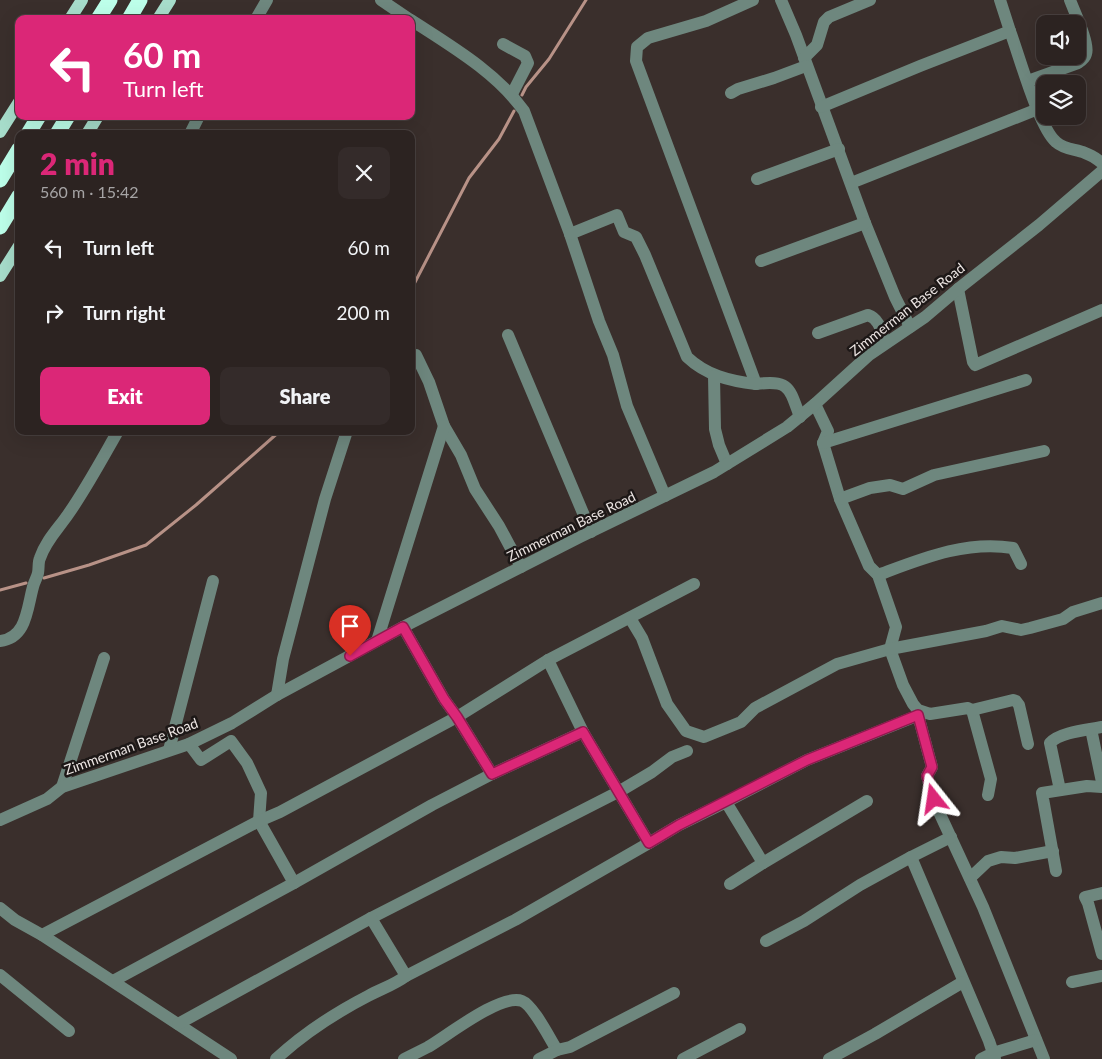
<!DOCTYPE html>
<meta charset="utf-8">
<style>
:root{--surface:#2c2321;--page:#342b2a;--text:#f1f3f6;--muted:#a6a4a5;--line:#48403f;--accent:#db2777}
body{margin:0;font-family:Lato,sans-serif;background:var(--page);color:var(--text);height:100vh;display:flex;flex-direction:column;font-size:19px;white-space:nowrap}
*{box-sizing:border-box;margin:0}
p{font-size:16px;color:var(--muted)}
.icon{flex:none;width:28px;height:28px;fill:none;stroke:currentColor;stroke-width:2;stroke-linecap:round;stroke-linejoin:round}
.map{position:relative;flex:1;overflow:hidden}
.panel{position:absolute;left:15px;top:130px;width:400px;height:305px;display:flex;flex-direction:column;background:var(--surface);border-radius:10px;box-shadow:0 5px 20px #0002,0 0 0 1px var(--line)}
.panel>*{flex:none}
.guide{position:absolute;left:15px;top:15px;width:400px;height:105px;border-radius:10px;box-shadow:0 5px 20px #0002,0 0 0 1px var(--line);background:#db2777;color:#fff;overflow:hidden}
.tools{position:absolute;left:1036px;top:15px;display:grid;gap:10px}
.tools a{display:grid;place-items:center;width:50px;height:50px;border-radius:10px;background:var(--surface);box-shadow:0 5px 20px #0002,0 0 0 1px var(--line);font-size:25px}
.pin{position:absolute;display:grid;place-items:center;width:42px;height:42px;color:#fff;margin:-51px -21px;border-radius:50% 50% 50% 0;rotate:-45deg;box-shadow:0 0 5px #0007}
.pin .icon{rotate:45deg}
.me{position:absolute;width:55px;margin:-28px;rotate:345deg;stroke-linejoin:round;filter:drop-shadow(0 0 4px #0008)}
.turn{display:flex;align-items:center;gap:18px;height:105px;padding:0 25px;font-size:22px}
.turn .icon{width:65px;height:65px;stroke-width:2.5}
.turn b{display:block;font-size:35px;line-height:42px}
.round{display:grid;place-items:center;flex:none;width:52px;height:52px;border-radius:10px;background:var(--page)}
.head{display:flex;align-items:center;justify-content:space-between;height:85px;padding:0 25px}
h1{font-size:30px;font-weight:800;line-height:38px;color:var(--accent)}
.action{display:flex;gap:10px;margin-top:auto;padding:10px 25px}
.action a{flex:1;height:58px;border-radius:10px;background:var(--accent);color:#fff;font-size:20px;font-weight:800;line-height:58px;text-align:center}
.action a+a{background:var(--page);color:var(--text)}
ul{padding:0;list-style:none}
li{display:flex;align-items:center;gap:15px;height:65px;padding:0 25px}
li div{flex:1}
li b{display:block;font-size:19px}
li em{font-style:normal}
.map>svg:first-child{display:block}
.lines{fill:none;stroke-linecap:round;stroke-linejoin:round}
.stream{stroke:#b89287;stroke-width:3}
.minor{stroke:#6e877e;stroke-width:12}
.major{stroke:#a7ddcb;stroke-width:12}
.highway{stroke:#bdffea;stroke-width:15}
.route-casing{stroke:#8e194d;stroke-width:12}
.route{stroke:#db2777;stroke-width:9}
.labels{text-anchor:middle;dominant-baseline:central;stroke-width:5;stroke-linejoin:round;paint-order:stroke}
.street-label{font-size:14px;fill:#ece5e3;stroke:#1d1817}
</style>
<div class="map">
<svg width="1102" height="1059" viewBox="0 0 1102 1059">
<rect width="100%" height="100%" fill="#3a2f2c"/>
<g class="lines">
<!-- stream -->
<g class="stream">
<polyline points="522,95 526,87 549,59 586,0"/>
<polyline points="411,290 469,178 499,139 514,111"/>
<polyline points="44,578 89,565 146,545 196,505 280,431"/>
<polyline points="0,590 26,583"/>
</g>
<!-- minor -->
<g class="minor">
<polyline points="381,0 409,19"/>
<path d="M753 0 706 21 648 38 637 47 636 61 756 384C790 380 789 387 800 417"/>
<polyline points="781,0 796,35 865,223 895,297 910,327"/>
<polyline points="1000,0 1010,31"/>
<polyline points="256,19 267,0"/>
<path d="M411 20C451 46 496 72 524 111L570 234 599 321 613 355 627 406 665 496"/>
<polyline points="503,44 525,56 528,63 512,94"/>
<polyline points="804,58 817,45 824,22 829,17 870,0"/>
<path d="M1028 81 1078 63C1081 61 1085 58 1086 54 1090 44 1074 11 1070 0"/>
<polyline points="731,93 738,89 774,78 806,66"/>
<path d="M821 107 920 66 1010 31C1019 55 1039 128 1056 142 1065 150 1076 149 1085 153 1091 155 1097 159 1102 163"/>
<polyline points="190,134 199,116"/>
<polyline points="757,179 839,149"/>
<polyline points="851,183 1038,109"/>
<path d="M570 234 617 215 624 232 636 237 645 255 687 357C706 375 729 381 756 384"/>
<polyline points="761,261 865,223"/>
<polyline points="958,289 973,362 975,365 1102,310"/>
<path d="M818 333 868 315C880 319 881 332 885 343"/>
<polyline points="508,335 591,532"/>
<polyline points="416,355 429,382 444,426 461,455 475,489 499,526 521,567"/>
<polyline points="714,376 715,429 719,445 727,464"/>
<polyline points="815,404 828,431 823,443 840,499 869,566 878,575 896,627 890,649 903,685 913,704 918,710 930,714 968,708 972,710 991,779 988,795"/>
<polyline points="823,443 1026,380"/>
<polyline points="840,499 870,488 890,485 903,489 934,475 1044,451"/>
<path d="M878 575C921 559 966 540 1013 548L1021 564"/>
<polyline points="630,618 642,638 667,704 686,731 704,737 741,722 755,708 837,664 890,649 986,631 1002,626 1021,630 1030,628 1063,619 1073,612 1102,603"/>
<polyline points="403,627 444,699 457,717 548,660 694,584"/>
<path d="M0 641C27 638 27 608 33 587 34 582 37 578 38 573 39 568 38 562 40 558 46 540 59 528 69 513 87 487 102 459 118 431"/>
<polyline points="377,641 444,426"/>
<polyline points="277,695 283,659 325,499 347,431"/>
<polyline points="972,710 1013,700 1016,701 1019,705 1028,744"/>
<polyline points="918,715 932,767 927,776 933,799 983,907 1044,1059"/>
<polyline points="1091,729 1102,782"/>
<polyline points="189,744 201,760 231,741 247,763 261,793 259,821 294,883"/>
<polyline points="169,750 213,581"/>
<polyline points="62,787 104,658"/>
<path d="M1060 790 1050 743C1060 732 1087 730 1102 727"/>
<polyline points="726,802 807,760 924,713"/>
<polyline points="0,820 47,799 62,787 189,744 232,723 277,695 403,627 580,537 714,472 787,427 815,404 869,355 925,317 958,289 1039,225 1102,171"/>
<polyline points="649,843 679,825 726,802 763,863 730,884"/>
<polyline points="911,857 989,1041 993,1053 981,1059"/>
<polyline points="763,863 867,801"/>
<polyline points="1056,871 1042,793 1087,786 1102,787"/>
<polyline points="970,878 988,861 1001,857 1015,858 1053,851"/>
<polyline points="1102,893 1085,897 1088,903 1102,954"/>
<polyline points="0,908 15,920 42,935 231,1059"/>
<polyline points="42,935 259,821 280,812 457,717 492,774"/>
<polyline points="766,941 804,921 860,885 911,857 951,837"/>
<polyline points="0,975 69,1031"/>
<polyline points="406,976 515,920 649,843 583,732 548,660"/>
<polyline points="113,981 294,883 432,805 492,774 583,732"/>
<polyline points="1072,982 1102,976"/>
<polyline points="178,1024 371,918 620,791 652,772 672,757 687,751"/>
<path d="M276 1059C303 1034 335 1013 368 996 381 989 394 985 406 976L371 918"/>
<path d="M404 1059C412 1055 420 1051 428 1047 447 1036 501 993 522 1001 533 1005 550 1039 557 1050"/>
<polyline points="539,1059 557,1050 570,1047 674,993"/>
<polyline points="683,1059 740,1029"/>
<polyline points="829,1059 875,1034 963,982"/>
<polyline points="995,1059 993,1053 1036,1040"/>
</g>
<!-- major -->
<g class="major">
<polyline points="70,19 82,0"/>
<polyline points="158,19 170,0"/>
<polyline points="0,132 19,102"/>
<polyline points="87,134 98,116"/>
<polyline points="0,276 19,246"/>
</g>
<!-- highway -->
<g class="highway">
<polyline points="98,19 110,0"/>
<polyline points="129,19 140,0"/>
<polyline points="28,134 39,116"/>
<polyline points="57,134 68,116"/>
<polyline points="0,180 19,149"/>
<polyline points="0,227 19,196"/>
</g>
</g>
<g class="lines">
<!-- route casing -->
<g class="route-casing">
<polyline id="route" points="350,656 403,627 444,699 457,717 492,774 583,732 649,843 679,825 807,760 918,715 932,767 927,776 934,799"/>
</g>
<!-- route -->
<use href="#route" class="route"/>
</g>
<g class="labels">
<!-- street labels -->
<g class="street-label">
<text transform="translate(907 309) rotate(-38)">Zimmerman Base Road</text>
<text transform="translate(571 526) rotate(-26)">Zimmerman Base Road</text>
<text transform="translate(131 746) rotate(-20)">Zimmerman Base Road</text>
</g>
</g>
</svg>
<div class="tools">
<a><svg class="icon" aria-label="sound" viewBox="0 0 24 24"><path d="M4 9h4l5-4v14l-5-4H4zM17 9q2 3 0 6"/></svg></a>
<a><svg class="icon" aria-label="layers" viewBox="0 0 24 24"><path d="M12 4l9 5-9 5-9-5zM3 14l9 5 9-5"/></svg></a>
</div>
<div class="pin" style="left:350px;top:656px;background:#d93025"><svg class="icon" aria-label="arrive" viewBox="0 0 24 24"><path d="M6 21V4h12l-3 4 3 4H6"/></svg></div>
<svg class="me" style="left:934px;top:799px" viewBox="-20 -20 40 40"><path d="M0-17L14 15 0 8-14 15z" fill="#db2777" stroke="#fff" stroke-width="4"/></svg>
<div class="guide">
<div class="turn"><svg class="icon" aria-label="left" viewBox="0 0 24 24"><path d="M17 20v-9H6M10 6l-5 5 5 5"/></svg><div><b>60 m</b>Turn left</div></div>
</div>
<section class="panel">
<div class="head"><div><h1>2 min</h1><p>560 m · 15:42</p></div><a class="round"><svg class="icon" aria-label="close" viewBox="0 0 24 24"><path d="M6 6l12 12M18 6L6 18"/></svg></a></div>
<ul>
<li><svg class="icon" aria-label="left" viewBox="0 0 24 24"><path d="M17 20v-9H6M10 6l-5 5 5 5"/></svg><div><b>Turn left</b></div><em>60 m</em></li>
<li><svg class="icon" aria-label="right" viewBox="0 0 24 24"><path d="M7 20v-9h11M14 6l5 5-5 5"/></svg><div><b>Turn right</b></div><em>200 m</em></li>
</ul>
<div class="action"><a>Exit</a><a>Share</a></div>
</section>
</div>
